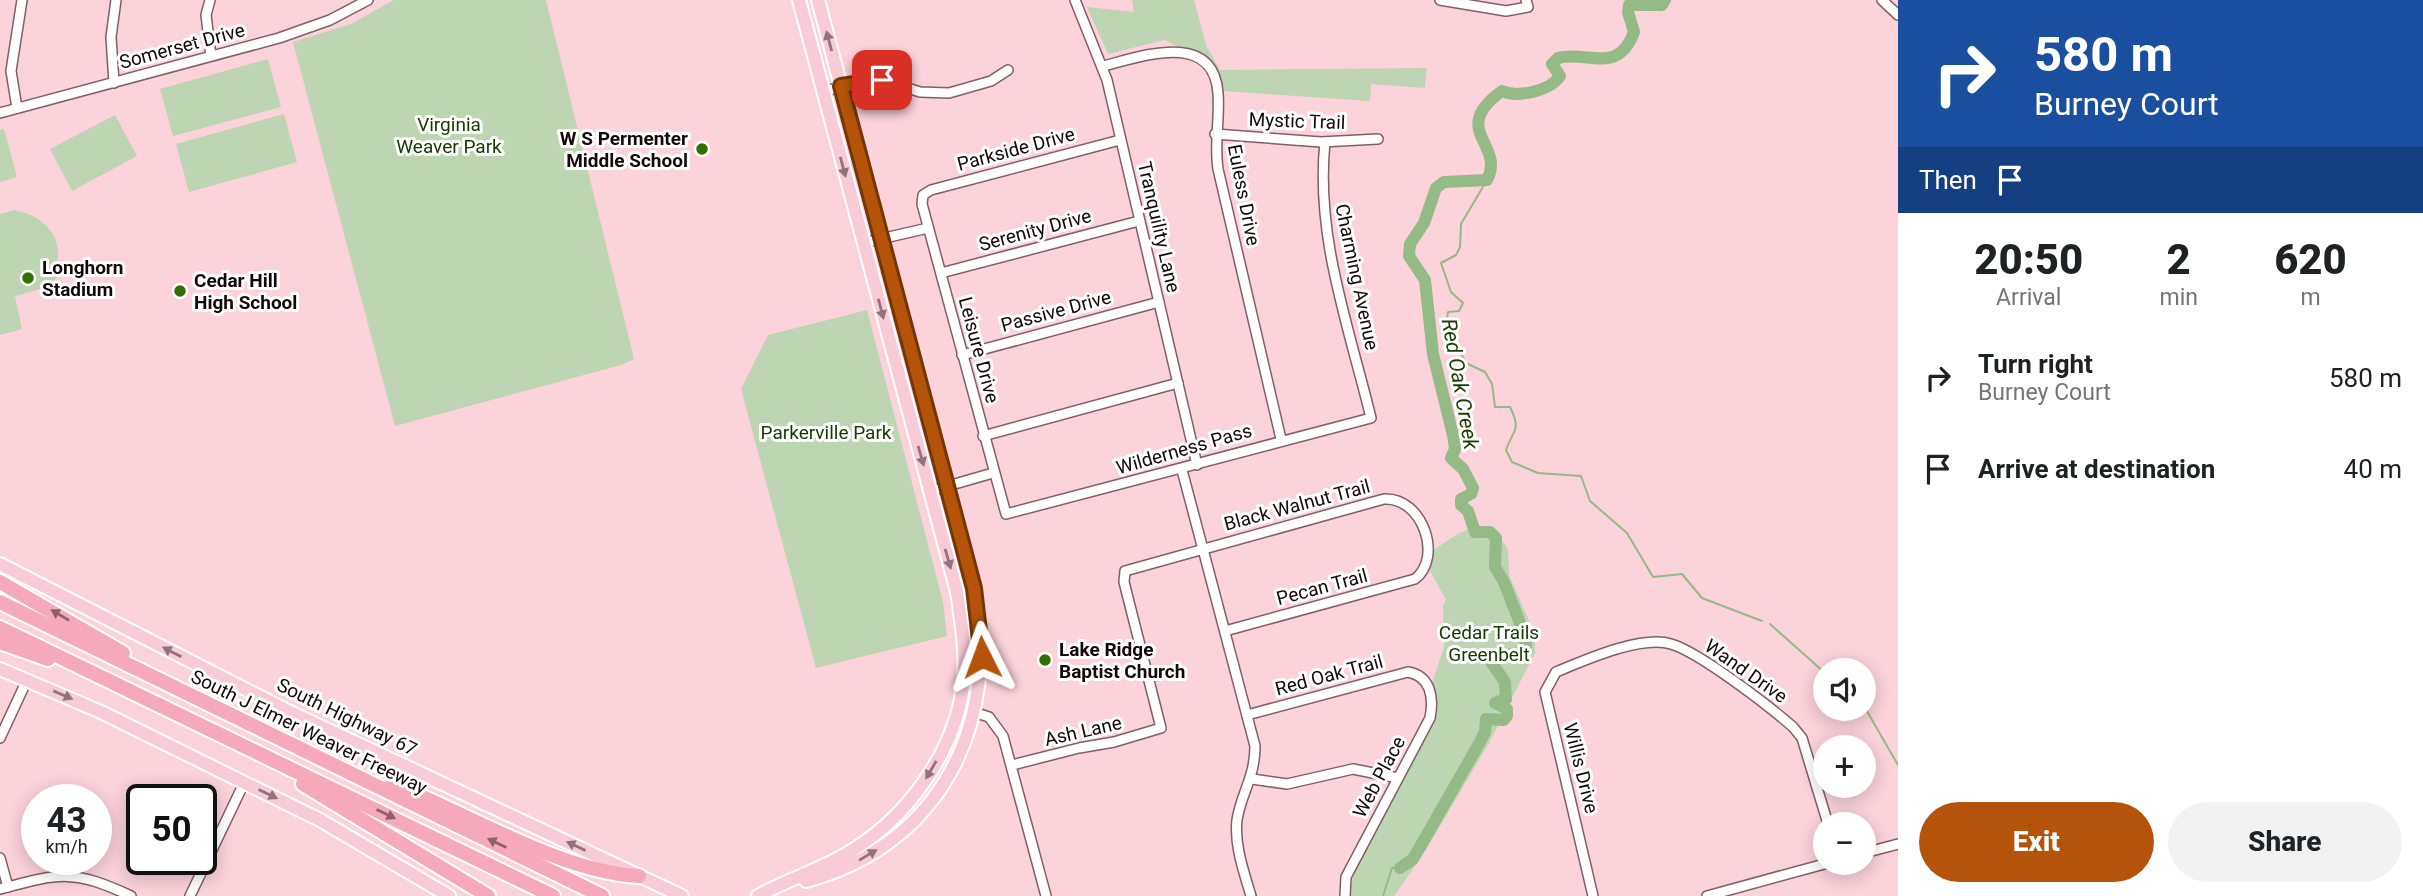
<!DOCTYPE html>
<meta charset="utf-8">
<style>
:root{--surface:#fff;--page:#f2f2f2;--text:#202124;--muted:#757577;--accent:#b45309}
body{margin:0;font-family:Roboto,sans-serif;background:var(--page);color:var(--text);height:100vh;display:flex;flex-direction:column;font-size:26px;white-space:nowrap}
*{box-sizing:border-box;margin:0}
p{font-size:23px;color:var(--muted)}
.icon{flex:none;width:38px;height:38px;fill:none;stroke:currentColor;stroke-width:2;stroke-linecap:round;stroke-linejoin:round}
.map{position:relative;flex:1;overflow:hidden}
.details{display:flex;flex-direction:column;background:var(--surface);width:525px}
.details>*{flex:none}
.guide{background:#1a4fa0;color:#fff;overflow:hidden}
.tools{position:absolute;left:1813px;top:658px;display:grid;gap:14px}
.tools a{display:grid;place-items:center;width:63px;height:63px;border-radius:50%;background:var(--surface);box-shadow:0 4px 18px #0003;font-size:35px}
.speed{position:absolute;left:21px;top:784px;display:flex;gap:14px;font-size:35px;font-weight:700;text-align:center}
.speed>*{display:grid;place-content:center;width:91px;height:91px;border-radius:50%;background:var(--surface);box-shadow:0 4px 18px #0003;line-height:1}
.speed small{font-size:18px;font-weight:400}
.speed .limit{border:4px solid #111;border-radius:10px;background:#fff;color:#111}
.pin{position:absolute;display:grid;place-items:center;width:60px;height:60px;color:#fff;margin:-30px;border-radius:14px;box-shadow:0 4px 10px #0006}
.me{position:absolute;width:77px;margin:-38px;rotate:357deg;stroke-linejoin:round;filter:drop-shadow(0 0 5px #0008)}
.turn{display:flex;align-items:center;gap:24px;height:147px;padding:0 21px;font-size:32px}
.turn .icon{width:91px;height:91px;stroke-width:2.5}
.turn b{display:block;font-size:49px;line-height:60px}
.then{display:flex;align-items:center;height:66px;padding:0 21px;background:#0003;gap:14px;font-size:26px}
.eta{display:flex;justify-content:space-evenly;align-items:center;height:119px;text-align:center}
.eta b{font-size:42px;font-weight:800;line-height:49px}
.cta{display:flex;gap:14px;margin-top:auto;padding:14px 21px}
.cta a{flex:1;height:80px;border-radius:42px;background:var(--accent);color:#fff;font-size:28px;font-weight:800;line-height:80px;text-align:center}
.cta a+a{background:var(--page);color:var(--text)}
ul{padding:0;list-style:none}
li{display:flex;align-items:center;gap:21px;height:91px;padding:0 21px}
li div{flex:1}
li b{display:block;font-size:26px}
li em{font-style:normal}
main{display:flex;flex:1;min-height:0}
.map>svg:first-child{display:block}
.green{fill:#bdd5b3}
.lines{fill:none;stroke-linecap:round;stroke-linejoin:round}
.stream{stroke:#94ba85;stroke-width:2}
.river{stroke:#94ba85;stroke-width:12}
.minor-casing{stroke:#825e66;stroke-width:12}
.major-casing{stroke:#fff;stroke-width:16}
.highway-casing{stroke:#fff;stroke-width:18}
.minor{stroke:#fff;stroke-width:9}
.major{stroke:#f9cbd6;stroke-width:12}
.highway{stroke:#f5a9bb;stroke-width:14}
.oneway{fill:#92737a}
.oneway2{fill:#90606b}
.route-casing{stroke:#753606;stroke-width:18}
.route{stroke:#b45309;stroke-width:12}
.poi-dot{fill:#316f01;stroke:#fff;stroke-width:2.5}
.labels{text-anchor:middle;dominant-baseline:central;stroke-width:6;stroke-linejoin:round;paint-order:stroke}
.street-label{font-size:19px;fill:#14070a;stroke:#fff}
.park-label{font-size:19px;fill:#163900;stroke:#fff}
.poi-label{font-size:19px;font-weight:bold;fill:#14070a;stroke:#fff;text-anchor:start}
.water-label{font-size:21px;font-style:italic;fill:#193c03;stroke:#fff}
</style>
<main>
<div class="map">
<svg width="1898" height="896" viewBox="0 0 1898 896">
<rect width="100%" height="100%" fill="#fcd2db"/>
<!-- green -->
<g class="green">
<polygon points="394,0 546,0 634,359 621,365 395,426 293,42 351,24"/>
<polygon points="1132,0 1194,0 1206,45 1220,70 1427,68 1425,88 1371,84 1370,101 1223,91 1197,55 1164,40 1108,54 1087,7 1134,12"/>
<polygon points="268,59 281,107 173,136 160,89"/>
<polygon points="284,114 297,162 189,192 176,144"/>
<polygon points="115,115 137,156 72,191 50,149"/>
<polygon points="4,129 17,177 0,182 0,130"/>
<path d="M14 210C39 215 60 230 58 258 57 269 54 273 58 284L15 296 22 329 0 335V214Z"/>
<polygon points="867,310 943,602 947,636 816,668 741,389 768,335"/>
<polygon points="1481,526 1495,531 1508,549 1509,575 1534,632 1535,653 1489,743 1426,850 1394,896 1349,896 1354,872 1433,718 1431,686 1444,647 1443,605 1446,600 1430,571 1432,551 1459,533"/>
</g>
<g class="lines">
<!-- stream -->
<g class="stream">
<path d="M1487 180 1461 224 1460 247 1456 255 1441 263 1451 292 1463 303 1459 311 1448 312 1446 324 1466 363 1485 372 1492 384 1495 407H1510C1522 431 1513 429 1506 450L1512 462 1538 473 1581 476 1590 501 1627 533 1653 577 1682 574 1702 598 1762 621"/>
<polyline points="1770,624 1825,673"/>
<polyline points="1864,706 1898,765"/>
<polyline points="1383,896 1392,868 1400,868"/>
</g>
<!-- river -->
<path class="river" d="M1400 868 1413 859 1480 742 1485 732 1486 719 1504 720 1507 716V709L1495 703 1506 699 1505 682 1489 659 1493 656 1522 653 1526 647 1525 636 1504 582 1495 567 1496 538 1490 532H1475L1468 511 1461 505V499L1471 494 1473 488 1463 469 1451 458 1455 449 1453 435 1433 354 1425 280 1409 256 1410 244 1424 223 1436 188 1444 182 1487 180C1506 144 1448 130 1502 91 1518 98 1550 91 1560 76L1552 64 1558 58C1587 50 1618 76 1634 32L1628 12 1629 5H1662L1665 0"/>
<!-- minor casing -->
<g class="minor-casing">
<g id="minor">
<polyline points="210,0 206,15 211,56"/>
<polyline points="1075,0 1107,80 1197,465"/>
<polyline points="1440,0 1506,11 1528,7 1526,0"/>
<polyline points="1882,0 1898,15"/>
<path d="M1103 66C1140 57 1213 29 1218 93 1220 119 1214 143 1218 169L1281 439"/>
<polyline points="114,83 111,37 116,0"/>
<polyline points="823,91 882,80 920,92 949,93 991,81 1008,70"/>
<polyline points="17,108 11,71 22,0"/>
<polyline points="0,113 279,38 330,20 368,0"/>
<polyline points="1215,134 1321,142 1378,139"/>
<path d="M1120 140 931 190 923 195 922 204 1006 514 1371 418C1349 327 1315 236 1325 142"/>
<polyline points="863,243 928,228"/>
<polyline points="941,273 1139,221"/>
<polyline points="962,355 1159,302"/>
<polyline points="983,436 1178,383"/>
<path d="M1182 470 1255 746C1255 778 1241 793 1237 820 1234 845 1244 872 1251 896"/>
<polyline points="930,491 993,473"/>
<polyline points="970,711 989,717 1003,736 1046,896"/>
<path d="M1247 715 1408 672C1431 676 1434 698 1430 718L1346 877 1345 896"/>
<polyline points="0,738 27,680"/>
<path d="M1012 765 1079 748 1114 742 1161 728 1124 582 1125 571 1384 499C1423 497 1443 558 1415 579L1225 631"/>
<polyline points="1252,779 1287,784 1353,769 1398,778"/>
<polyline points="1864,853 1898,844"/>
<polyline points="0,858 8,887"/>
<path d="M0 889C60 873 73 869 131 896"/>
<polyline points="190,896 244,783"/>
<path d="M1593 896 1545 692 1556 672C1585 660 1641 635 1671 644 1699 652 1769 706 1793 727L1802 738 1828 824"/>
<polyline points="1707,896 1828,863"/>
</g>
</g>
<!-- major casing -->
<g class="major-casing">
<g id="major">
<polyline points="0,564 292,713 682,896"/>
<polyline points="0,669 101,712 320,820 449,896"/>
<path d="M806 881C942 845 1001 721 974 588L818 0"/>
<path d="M758 896C784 881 814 872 841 857 905 822 957 752 964 678 966 649 961 620 957 592L799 0"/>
</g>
</g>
<!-- highway casing -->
<g class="highway-casing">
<g id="highway">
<polyline points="0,582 123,653"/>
<polyline points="0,602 602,896"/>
<polyline points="0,628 553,896"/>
<polyline points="0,642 48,659"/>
<polyline points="303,784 488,896"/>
<path d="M392 784C466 813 560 872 639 876"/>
</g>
</g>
<!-- minor -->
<use href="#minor" class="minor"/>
<!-- major -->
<use href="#major" class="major"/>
<!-- highway -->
<use href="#highway" class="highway"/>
</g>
<!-- one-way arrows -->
<defs><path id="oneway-solid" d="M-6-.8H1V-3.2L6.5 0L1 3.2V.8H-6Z" transform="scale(1.75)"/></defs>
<g class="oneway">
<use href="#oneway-solid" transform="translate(829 41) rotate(-105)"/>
<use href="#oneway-solid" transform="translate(843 167) rotate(75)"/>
<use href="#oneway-solid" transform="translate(881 309) rotate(75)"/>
<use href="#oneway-solid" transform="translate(921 456) rotate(74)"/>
<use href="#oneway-solid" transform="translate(948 559) rotate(74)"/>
<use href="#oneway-solid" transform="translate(172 652) rotate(-153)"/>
<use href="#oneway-solid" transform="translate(63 695) rotate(23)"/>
<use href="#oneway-solid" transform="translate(931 770) rotate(120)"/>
<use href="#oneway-solid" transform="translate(268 794) rotate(26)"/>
<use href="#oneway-solid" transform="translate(576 846) rotate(-155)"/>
<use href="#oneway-solid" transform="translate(868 855) rotate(-31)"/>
</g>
<g class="oneway2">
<use href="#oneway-solid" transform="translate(60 615) rotate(-149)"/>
<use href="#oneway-solid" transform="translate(386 814) rotate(26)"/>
<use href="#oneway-solid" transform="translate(497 843) rotate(-154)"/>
</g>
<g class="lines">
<!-- route casing -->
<g class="route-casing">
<polyline id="route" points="882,80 841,86 974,588 982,657"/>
</g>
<!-- route -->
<use href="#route" class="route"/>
</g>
<!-- markers -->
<g class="poi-dot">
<circle cx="702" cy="149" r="7"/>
<circle cx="28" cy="278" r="7"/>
<circle cx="180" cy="291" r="7"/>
<circle cx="1045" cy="660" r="7"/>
</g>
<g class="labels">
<!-- street labels -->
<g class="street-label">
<text transform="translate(182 46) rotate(-15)">Somerset Drive</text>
<text transform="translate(1297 121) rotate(2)">Mystic Trail</text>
<text transform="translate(1016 149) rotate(-15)">Parkside Drive</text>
<text transform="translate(1244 195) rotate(79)">Euless Drive</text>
<text transform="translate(1159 227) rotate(77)">Tranquility Lane</text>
<text transform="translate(1035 230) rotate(-15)">Serenity Drive</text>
<text transform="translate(1357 277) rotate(78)">Charming Avenue</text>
<text transform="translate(1056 311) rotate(-15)">Passive Drive</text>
<text transform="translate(979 350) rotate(75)">Leisure Drive</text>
<text transform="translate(1184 449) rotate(-16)">Wilderness Pass</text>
<text transform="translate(1297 505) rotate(-15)">Black Walnut Trail</text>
<text transform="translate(1322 587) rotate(-15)">Pecan Trail</text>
<text transform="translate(1746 671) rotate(35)">Wand Drive</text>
<text transform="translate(1329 675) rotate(-15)">Red Oak Trail</text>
<text transform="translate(347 717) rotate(26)">South Highway 67</text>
<text transform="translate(1083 731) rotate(-13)">Ash Lane</text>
<text transform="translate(309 732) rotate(26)">South J Elmer Weaver Freeway</text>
<text transform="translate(1581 768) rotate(76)">Willis Drive</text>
<text transform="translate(1379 777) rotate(-62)">Web Place</text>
</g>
<!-- park labels -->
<g class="park-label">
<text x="449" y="124">Virginia<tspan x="449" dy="22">Weaver Park</tspan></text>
<text x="826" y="432">Parkerville Park</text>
<text x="1489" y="632">Cedar Trails<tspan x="1489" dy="22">Greenbelt</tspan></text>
</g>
<!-- poi labels -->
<g class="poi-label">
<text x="688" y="138" text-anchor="end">W S Permenter<tspan x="688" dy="22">Middle School</tspan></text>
<text x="42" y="267">Longhorn<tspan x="42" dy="22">Stadium</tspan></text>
<text x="194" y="280">Cedar Hill<tspan x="194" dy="22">High School</tspan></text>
<text x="1059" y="649">Lake Ridge<tspan x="1059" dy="22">Baptist Church</tspan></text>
</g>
<!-- water labels -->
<g class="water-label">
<text transform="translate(1460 384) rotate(80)">Red Oak Creek</text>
</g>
</g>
</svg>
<div class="tools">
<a><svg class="icon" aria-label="sound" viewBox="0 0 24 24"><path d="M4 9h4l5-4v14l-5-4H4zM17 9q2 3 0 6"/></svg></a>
<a>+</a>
<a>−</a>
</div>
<div class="speed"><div>43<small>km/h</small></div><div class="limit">50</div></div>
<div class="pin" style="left:882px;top:80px;background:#d93025"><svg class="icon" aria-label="arrive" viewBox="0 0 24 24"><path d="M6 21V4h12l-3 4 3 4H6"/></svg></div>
<svg class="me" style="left:982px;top:657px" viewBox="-20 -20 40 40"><path d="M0-17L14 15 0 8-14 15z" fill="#b45309" stroke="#fff" stroke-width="4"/></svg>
</div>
<section class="details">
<div class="guide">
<div class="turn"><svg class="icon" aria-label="right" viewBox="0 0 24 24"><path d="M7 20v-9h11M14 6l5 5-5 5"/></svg><div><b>580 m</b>Burney Court</div></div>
<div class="then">Then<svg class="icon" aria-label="arrive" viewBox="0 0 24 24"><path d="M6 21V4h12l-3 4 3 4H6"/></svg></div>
</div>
<div class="eta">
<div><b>20:50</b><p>Arrival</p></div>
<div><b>2</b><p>min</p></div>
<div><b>620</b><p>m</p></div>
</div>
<ul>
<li><svg class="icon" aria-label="right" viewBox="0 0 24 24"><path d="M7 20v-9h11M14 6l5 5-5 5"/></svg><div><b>Turn right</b><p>Burney Court</p></div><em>580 m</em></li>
<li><svg class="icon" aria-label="arrive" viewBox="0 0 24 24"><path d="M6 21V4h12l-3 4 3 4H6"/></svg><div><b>Arrive at destination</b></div><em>40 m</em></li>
</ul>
<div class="cta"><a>Exit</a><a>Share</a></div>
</section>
</main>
